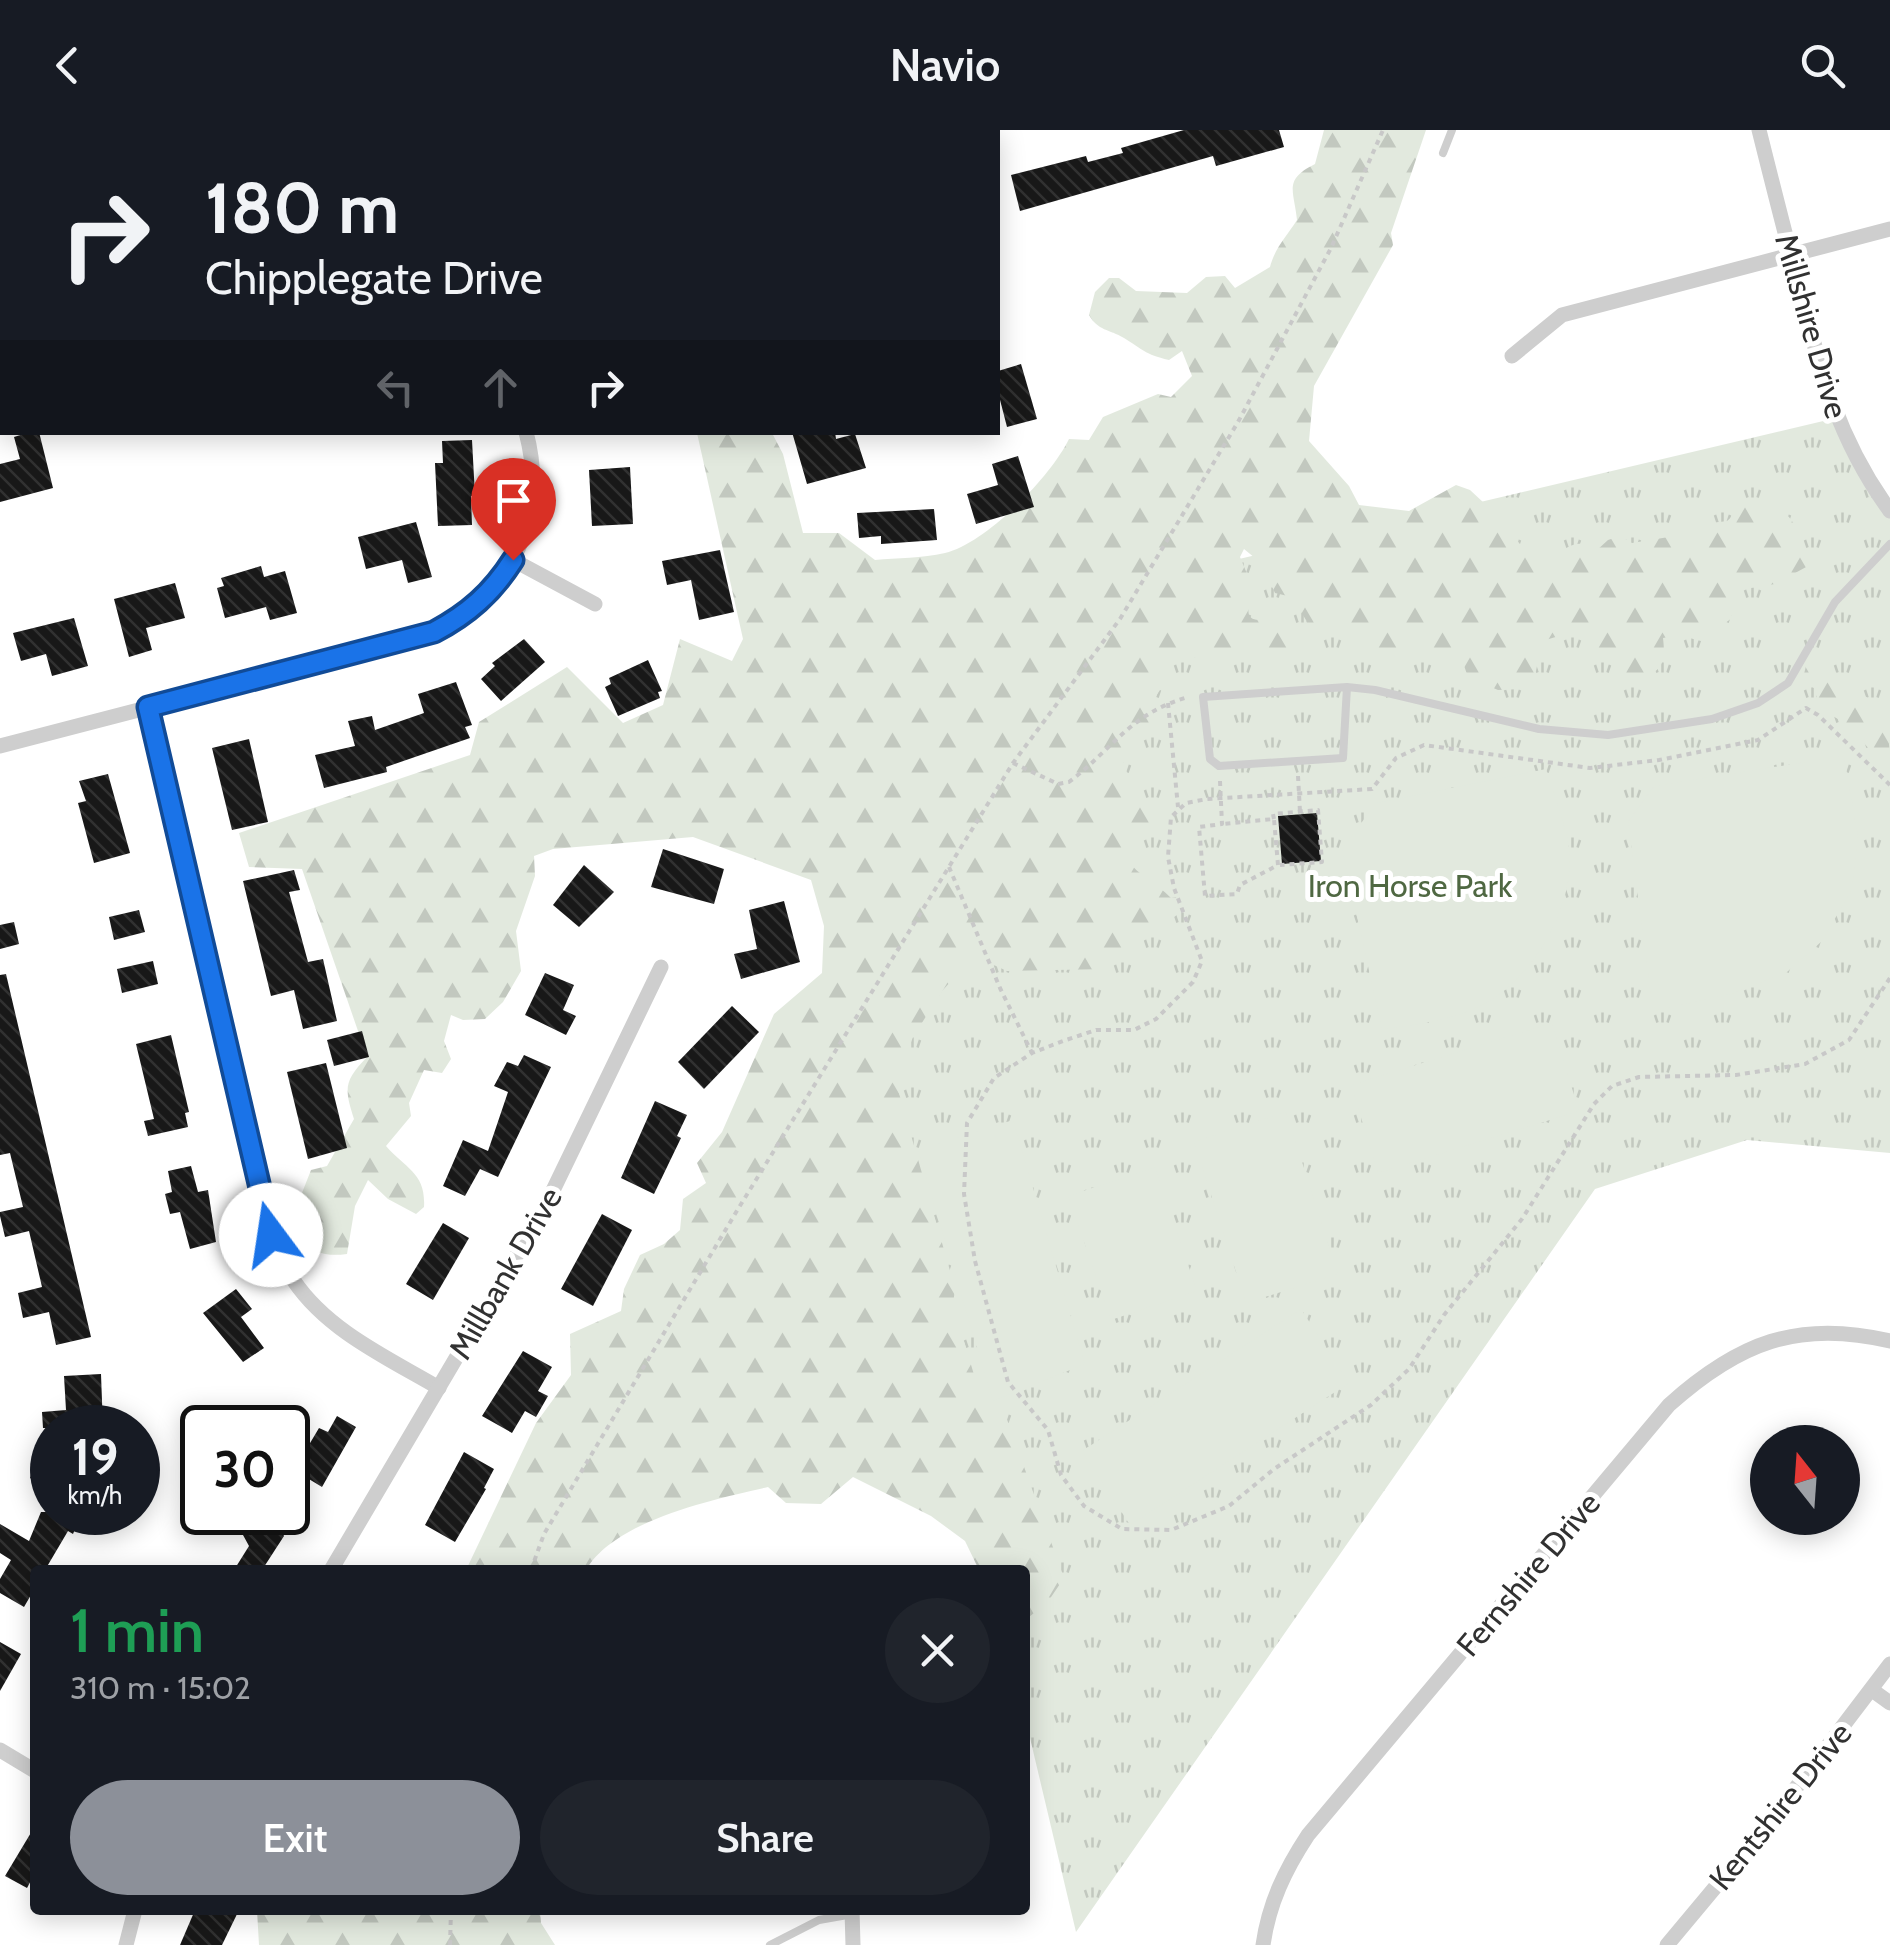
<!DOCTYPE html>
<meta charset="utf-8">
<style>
:root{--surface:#171b24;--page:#20242c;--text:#f1f3f6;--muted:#9ea1a6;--accent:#8c9099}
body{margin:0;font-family:Cabin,sans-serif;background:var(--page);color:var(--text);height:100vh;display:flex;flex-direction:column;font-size:38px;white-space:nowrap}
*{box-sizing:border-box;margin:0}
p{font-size:32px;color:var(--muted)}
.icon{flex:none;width:55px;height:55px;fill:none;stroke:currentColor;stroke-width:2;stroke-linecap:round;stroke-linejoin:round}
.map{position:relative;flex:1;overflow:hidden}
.sheet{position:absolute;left:30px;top:1435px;width:1000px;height:350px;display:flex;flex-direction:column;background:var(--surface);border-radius:10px;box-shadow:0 5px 25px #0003}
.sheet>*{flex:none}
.hud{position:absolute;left:0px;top:0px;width:1000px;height:305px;box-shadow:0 5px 25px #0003;background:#171b24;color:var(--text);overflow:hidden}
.needle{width:65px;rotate:343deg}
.buttons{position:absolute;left:1750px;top:1295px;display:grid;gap:20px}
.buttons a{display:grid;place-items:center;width:110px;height:110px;border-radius:50%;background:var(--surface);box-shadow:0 5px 25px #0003;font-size:50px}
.speed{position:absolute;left:30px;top:1275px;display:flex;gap:20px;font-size:50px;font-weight:700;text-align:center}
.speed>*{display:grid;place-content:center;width:130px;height:130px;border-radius:50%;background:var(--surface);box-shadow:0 5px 25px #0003;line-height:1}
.speed small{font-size:25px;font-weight:400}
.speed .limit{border:5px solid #111;border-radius:15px;background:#fff;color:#111}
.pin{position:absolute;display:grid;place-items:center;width:85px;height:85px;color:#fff;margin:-102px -42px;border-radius:50% 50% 50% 0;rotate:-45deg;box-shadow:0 0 10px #0007}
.pin .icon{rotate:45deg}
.me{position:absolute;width:110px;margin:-55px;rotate:346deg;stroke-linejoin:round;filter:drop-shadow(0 0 8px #0008)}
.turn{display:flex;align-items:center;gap:35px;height:210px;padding:0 40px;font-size:45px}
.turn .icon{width:130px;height:130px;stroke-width:2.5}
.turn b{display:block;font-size:70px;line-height:85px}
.lanes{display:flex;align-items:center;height:95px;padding:0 40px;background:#0003;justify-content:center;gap:50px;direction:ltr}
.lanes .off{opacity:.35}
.round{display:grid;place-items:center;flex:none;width:105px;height:105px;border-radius:52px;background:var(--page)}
.head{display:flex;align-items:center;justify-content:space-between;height:170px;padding:0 40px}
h1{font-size:60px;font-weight:600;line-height:75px;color:#1e9e55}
.button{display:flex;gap:20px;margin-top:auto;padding:20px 40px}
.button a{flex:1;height:115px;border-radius:60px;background:var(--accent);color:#fff;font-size:40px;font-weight:600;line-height:115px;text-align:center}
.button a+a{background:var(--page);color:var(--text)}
header{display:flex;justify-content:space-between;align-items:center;height:130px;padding:0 40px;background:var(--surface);font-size:45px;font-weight:600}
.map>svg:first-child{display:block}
.grass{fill:url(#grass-tufts)}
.forest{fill:url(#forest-firs)}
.garden{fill:#e2e9de}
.building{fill:url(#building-back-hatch)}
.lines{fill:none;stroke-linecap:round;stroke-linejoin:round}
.path{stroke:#c8c8c8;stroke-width:4;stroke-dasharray:5 5;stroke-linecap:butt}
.service{stroke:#cecece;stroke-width:8}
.minor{stroke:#cecece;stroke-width:15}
.secondary{stroke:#bbb;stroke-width:22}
.route-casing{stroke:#114b97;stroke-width:25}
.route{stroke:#1a73e8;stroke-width:18}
.labels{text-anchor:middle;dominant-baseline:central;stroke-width:10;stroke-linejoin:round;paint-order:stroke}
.street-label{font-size:32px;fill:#313131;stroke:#fff}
.park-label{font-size:32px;fill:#4f6842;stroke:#fff}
</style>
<header><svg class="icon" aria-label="back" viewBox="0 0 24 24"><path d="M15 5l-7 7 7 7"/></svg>Navio<svg class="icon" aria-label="search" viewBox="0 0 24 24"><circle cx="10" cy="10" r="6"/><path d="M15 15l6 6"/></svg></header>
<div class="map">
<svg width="1890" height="1815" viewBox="0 0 1890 1815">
<defs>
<pattern id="grass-tufts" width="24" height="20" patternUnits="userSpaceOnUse" patternTransform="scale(2.5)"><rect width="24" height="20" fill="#e2e9de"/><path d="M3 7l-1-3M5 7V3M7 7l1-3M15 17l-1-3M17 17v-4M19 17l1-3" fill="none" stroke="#c2c8bf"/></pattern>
<pattern id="forest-firs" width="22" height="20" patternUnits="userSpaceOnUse" patternTransform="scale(2.5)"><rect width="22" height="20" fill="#e2e9de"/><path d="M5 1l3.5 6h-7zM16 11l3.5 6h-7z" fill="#c2c8bf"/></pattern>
<pattern id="building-back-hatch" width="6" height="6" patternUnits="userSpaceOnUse" patternTransform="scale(2.5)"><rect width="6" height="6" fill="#181818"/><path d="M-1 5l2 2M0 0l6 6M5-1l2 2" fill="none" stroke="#313131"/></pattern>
</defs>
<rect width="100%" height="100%" fill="#fff"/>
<!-- grass -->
<polygon class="grass" points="1836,288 1890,381 1890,1023 1747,1010 1595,1059 1076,1802 1025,1587 1025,1440 871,941 1188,441"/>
<!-- forest -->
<g class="forest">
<path d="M1324 0H1426L1391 103 1393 115 1314 256 1309 311 1349 356 1359 375 1409 381 1456 355 1470 360 1498 386 1523 418 1555 427C1571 414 1579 408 1596 421L1608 410 1620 406 1632 413 1675 406 1682 397 1727 391 1749 371C1794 374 1798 398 1808 436L1775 454 1738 460 1733 467 1726 469 1732 488 1701 511 1678 505 1663 508C1666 534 1662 540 1639 551 1612 537 1599 518 1576 501L1542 511 1536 541 1522 559 1498 560 1468 547 1461 527 1438 518 1404 522 1398 530 1369 532 1365 500 1340 493 1309 495 1292 467 1275 463 1261 433 1244 419 1240 427 1255 463C1236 496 1262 494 1284 481L1290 490V528L1261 531 1250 522 1196 527 1176 534 1168 532 1166 551 1150 575 1153 592 1121 623 1130 653 1152 684 1146 702 1127 729C1138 746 1157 753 1171 768L1182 766 1186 778 1106 839 1007 841 974 826 942 861 913 907 896 953 955 1158 953 1175 975 1248 1004 1281 1064 1448 1047 1473 1025 1490V1440H979L965 1411 931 1386 853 1347 821 1374 786 1373 768 1357C715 1369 615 1390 586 1440H466L536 1293 571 1245 570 1204 621 1181 624 1159 640 1125 664 1114 680 1100 683 1069 706 1053 697 1033 722 1002 774 884 822 843 824 796 811 750 693 707 553 719 534 726 535 746 516 801 521 841 503 872 485 889 463 890 451 885 444 911 451 929 442 943 424 940 409 973 411 986 386 1016C406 1039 426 1043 424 1077L416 1084 388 1069 368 1050 355 1076 347 1124C310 1129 297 1112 290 1078L300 1068 311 1040 327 1036 354 989C344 958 344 951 367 927L302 739 249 737 239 703 470 625 479 592 567 537 623 593 663 575 680 509 732 531 743 509 697 303H772L783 324 803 403H839L875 430C897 428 922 428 945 423 987 413 1051 346 1069 309L1089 310 1103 287 1158 264 1171 267 1192 246 1182 221 1169 230C1144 224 1144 220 1124 208 1109 199 1098 201 1089 185L1095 162 1109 148H1119L1136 161 1187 163 1206 147 1225 146 1235 158 1270 137C1275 118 1286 107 1297 90 1294 60 1283 50 1315 34Z"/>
<path d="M1814 531C1829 538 1850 548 1857 563 1890 573 1890 611 1890 645L1880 638 1879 630 1862 611 1847 603 1838 589 1818 578 1816 560 1803 548 1806 536Z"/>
<polygon points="257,1780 540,1780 541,1793 555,1815 259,1815"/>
</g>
<!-- garden -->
<g class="garden">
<polygon points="1844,626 1858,707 1852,760 1821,812 1787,842 1731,864 1653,881 1628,692 1654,656"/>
<path d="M1546 639C1553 662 1570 706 1570 728 1571 784 1529 854 1478 877 1447 891 1415 895 1382 899L1342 719 1376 673Z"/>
<polygon points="1552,893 1579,981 1378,1043 1351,955"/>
<polygon points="1286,982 1338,1144 1246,1173 1194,1012"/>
<polygon points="1013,990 1085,1234 993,1271 918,1020"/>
<polygon points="1155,1037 1197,1161 1111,1190 1068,1066"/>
<polygon points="1301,1179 1349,1253 1130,1395 1082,1321"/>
</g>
<!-- building -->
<g class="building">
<polygon points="1184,0 1279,0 1284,17 1216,36 1213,26 1020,81 1011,45 1086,26 1088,32 1123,23 1121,18"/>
<polygon points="1021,234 1037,289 1007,297 998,262 998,241"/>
<polygon points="30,302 39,302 53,358 0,372 0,334 20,329 14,307"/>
<polygon points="792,302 835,302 836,309 855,304 866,338 807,354"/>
<polygon points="472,310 475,366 471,366 472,395 438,396 435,333 443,333 442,311"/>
<polygon points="1018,326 1034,377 976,394 967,364 998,355 992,334"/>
<polygon points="630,337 633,394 592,396 589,340"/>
<polygon points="934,379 937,410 881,414 881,406 859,408 857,383"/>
<polygon points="416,392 432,447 408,453 402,430 366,439 358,407"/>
<polygon points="720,420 734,482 699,490 691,450 667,455 662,431"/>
<polygon points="261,436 264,447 285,441 297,483 270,490 266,477 225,488 217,458 224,456 221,448"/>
<polygon points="175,453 185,488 146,498 152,520 129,527 114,469"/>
<polygon points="74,488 88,536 52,546 46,524 21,531 13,503"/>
<polygon points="524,509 545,532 501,571 481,549 495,536 492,533"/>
<polygon points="648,530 662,561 658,562 660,568 618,586 605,557 611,554 609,548"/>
<polygon points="456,552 472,595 465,597 470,608 386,637 387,642 324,658 315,625 355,616 348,591 372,586 375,600 424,583 418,564"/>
<polygon points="249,609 268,692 232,700 212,618"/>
<polygon points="108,644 130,723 94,733 78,673 86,671 79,651"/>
<polygon points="1317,683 1321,731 1282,734 1278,686"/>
<polygon points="663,719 724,739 714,774 651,757"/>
<polygon points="584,735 614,762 579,797 553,775"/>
<polygon points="294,740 300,760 289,762 308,832 323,829 337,891 303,899 294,860 271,866 243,751"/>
<polygon points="784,771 800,832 741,849 734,824 757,819 749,780"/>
<polygon points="139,780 145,802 114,810 109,787"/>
<polygon points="14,792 19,814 0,819 0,795"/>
<polygon points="153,831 158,854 122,863 117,839"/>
<polygon points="545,843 574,855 563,880 576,886 566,905 525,885"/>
<polygon points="6,844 91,1207 56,1215 49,1182 23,1188 18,1163 42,1157 29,1101 5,1107 0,1086 0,1082 23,1077 10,1023 0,1025 0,845"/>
<polygon points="732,876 759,902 704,959 678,932"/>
<polygon points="362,901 369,927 334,936 327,910"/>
<polygon points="171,905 189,982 185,983 188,997 148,1006 144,991 154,989 136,914"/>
<polygon points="524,925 551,937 498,1047 480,1039 465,1066 443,1056 463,1010 488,1021 508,962 494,956 507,932 518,936"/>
<polygon points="326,933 347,1018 308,1029 287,942"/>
<polygon points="655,971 687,985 677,1006 681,1008 654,1064 621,1048"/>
<polygon points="191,1036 198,1062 208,1060 216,1112 190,1119 180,1082 170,1084 165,1064 172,1062 168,1041"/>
<polygon points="602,1084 632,1100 593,1176 561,1159"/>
<polygon points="443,1093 469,1108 433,1170 406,1154"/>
<polygon points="236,1159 252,1179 241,1187 264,1218 243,1232 203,1183"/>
<polygon points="523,1221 552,1237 538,1261 548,1266 536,1287 525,1281 512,1303 482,1286"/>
<polygon points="101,1244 103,1298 52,1298 52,1359 30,1348 51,1298 43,1298 42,1282 66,1280 64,1246"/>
<polygon points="337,1286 356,1297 322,1357 294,1340 319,1298 328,1302"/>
<polygon points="464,1322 494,1339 484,1358 486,1359 455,1412 425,1395"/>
<polygon points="41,1382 82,1382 73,1404 68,1401 45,1440 35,1440 35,1458 24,1477 0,1463 0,1449 11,1430 0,1423 0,1394 29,1411"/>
<polygon points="241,1382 308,1382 280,1398 284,1406 262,1440 234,1440 249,1416 237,1394 245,1390"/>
<polygon points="0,1512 21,1524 0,1561"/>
<polygon points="35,1696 35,1743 27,1758 5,1746"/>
<polygon points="195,1780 239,1780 222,1815 180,1815"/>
</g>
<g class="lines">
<!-- path -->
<g class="path">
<polyline points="1168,573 1178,677"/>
<path d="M1013 633 1058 654 1069 652C1113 619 1129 584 1188 567"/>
<polyline points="1298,646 1300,682"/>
<polyline points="1220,651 1222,694 1199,697 1205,766 1237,764 1240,755 1278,735 1274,689 1222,694"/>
<polyline points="1890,655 1818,585 1806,578 1758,610 1659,630 1590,638 1424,615 1396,628 1372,659 1207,669 1186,673 1171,687 1168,727 1174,758 1202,831 1193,852 1156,889 1134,900 1096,900 1063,911 1032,923 994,948 967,993 964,1064 975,1131 1008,1252 1048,1300 1061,1345 1084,1376 1122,1399 1171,1400 1229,1376 1274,1339 1371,1275 1409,1239 1444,1185 1522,1089 1594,974 1612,956 1639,947 1736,945 1805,934 1849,910 1890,848"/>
<polyline points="1274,689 1273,684 1318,680 1322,732 1280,735"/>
<polyline points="949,737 1000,858 1032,923"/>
<polyline points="531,1440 544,1404 738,1079 1013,633 1120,489 1238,292 1331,118 1383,0"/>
<polyline points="450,1815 451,1780"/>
</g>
<!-- service -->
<g class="service">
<polyline points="1443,23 1452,0"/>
<polyline points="1347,557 1343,628 1219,636 1210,629 1203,567 1347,557 1375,560 1539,599 1608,605 1712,589 1758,573 1788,553 1835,472 1890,414"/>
<polyline points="770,1815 819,1790 853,1784"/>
</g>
<!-- minor -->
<g class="minor">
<polyline points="58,0 59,2"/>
<polyline points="450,0 450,2"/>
<path d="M1759 0C1772 52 1785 104 1799 156 1820 240 1838 310 1890 381"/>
<polyline points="1512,226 1562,185 1890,99"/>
<polyline points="513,430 595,474"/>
<path d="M147 577C176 703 206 829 235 955 248 1014 260 1101 294 1151 328 1201 388 1228 439 1258"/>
<path d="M0 616 408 510C501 479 552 400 526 302"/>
<polyline points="331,1440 544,1079 661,837"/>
<polyline points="1872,1560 1890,1573"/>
<polyline points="0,1620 35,1641"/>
<polyline points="852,1780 853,1815"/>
<polyline points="126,1815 135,1780"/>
<path d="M1263 1815C1269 1773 1285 1740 1308 1705L1669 1275C1738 1213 1798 1189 1890 1211"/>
<polyline points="1667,1815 1773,1688 1890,1534"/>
</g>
<!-- secondary -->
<g class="secondary">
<polyline points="909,2 919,0"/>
<polyline points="0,240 2,239"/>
</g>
</g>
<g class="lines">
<!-- route casing -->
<g class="route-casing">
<path id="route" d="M271 1105 148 577 434 502C468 484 492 463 513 430"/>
</g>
<!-- route -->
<use href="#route" class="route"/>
</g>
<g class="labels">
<!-- street labels -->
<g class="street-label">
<text transform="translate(1812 196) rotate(74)">Millshire Drive</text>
<text transform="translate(505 1143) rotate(-60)">Millbank Drive</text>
<text transform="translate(1528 1444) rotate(-50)">Fernshire Drive</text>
<text transform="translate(1780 1676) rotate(-51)">Kentshire Drive</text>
</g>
<!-- park labels -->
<g class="park-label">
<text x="1410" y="755">Iron Horse Park</text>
</g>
</g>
</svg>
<div class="buttons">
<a><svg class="needle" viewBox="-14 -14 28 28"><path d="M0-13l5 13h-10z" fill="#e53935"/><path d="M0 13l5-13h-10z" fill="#9ea1a6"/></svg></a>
</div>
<div class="speed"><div>19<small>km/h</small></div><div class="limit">30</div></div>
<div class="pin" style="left:513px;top:430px;background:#d93025"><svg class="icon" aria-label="arrive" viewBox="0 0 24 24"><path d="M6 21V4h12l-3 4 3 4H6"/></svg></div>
<svg class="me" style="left:271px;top:1105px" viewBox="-20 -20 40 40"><circle r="19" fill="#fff"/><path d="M0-13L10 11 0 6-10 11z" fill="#1a73e8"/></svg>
<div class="hud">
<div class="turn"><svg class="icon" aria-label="right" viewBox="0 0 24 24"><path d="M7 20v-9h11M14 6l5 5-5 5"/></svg><div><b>180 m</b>Chipplegate Drive</div></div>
<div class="lanes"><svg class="icon off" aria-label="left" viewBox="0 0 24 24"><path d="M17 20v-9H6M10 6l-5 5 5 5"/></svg><svg class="icon off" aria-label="ahead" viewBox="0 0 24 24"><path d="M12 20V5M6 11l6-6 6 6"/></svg><svg class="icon" aria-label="right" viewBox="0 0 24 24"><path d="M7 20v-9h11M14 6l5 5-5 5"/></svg></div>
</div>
<section class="sheet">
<div class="head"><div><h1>1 min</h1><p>310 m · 15:02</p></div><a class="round"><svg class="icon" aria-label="close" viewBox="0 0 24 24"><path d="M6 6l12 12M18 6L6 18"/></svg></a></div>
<div class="button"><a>Exit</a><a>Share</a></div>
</section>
</div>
